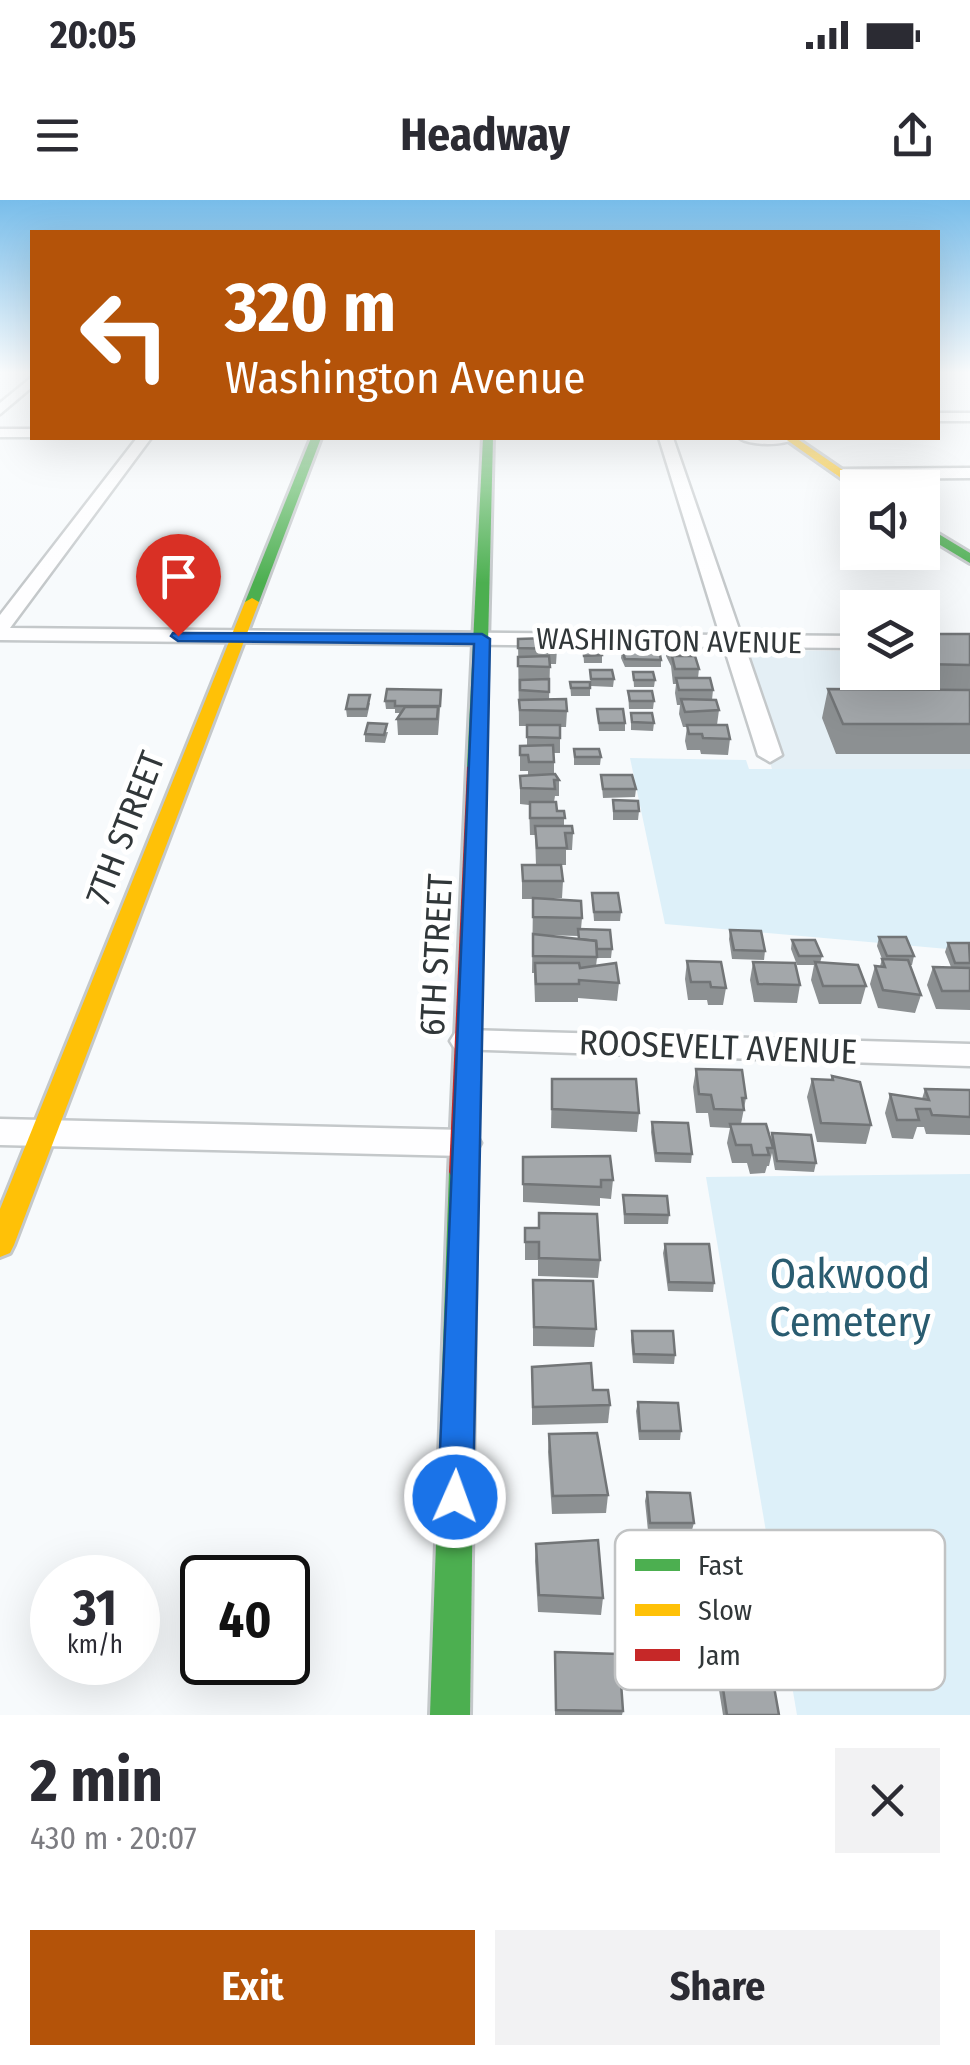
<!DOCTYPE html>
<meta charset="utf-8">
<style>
:root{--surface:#fff;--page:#f2f2f3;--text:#2b2b33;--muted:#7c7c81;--accent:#b45309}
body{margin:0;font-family:"Fira Sans Condensed",sans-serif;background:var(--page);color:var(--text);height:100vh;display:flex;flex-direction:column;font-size:38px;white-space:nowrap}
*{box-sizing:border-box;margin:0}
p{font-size:32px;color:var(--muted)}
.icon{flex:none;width:55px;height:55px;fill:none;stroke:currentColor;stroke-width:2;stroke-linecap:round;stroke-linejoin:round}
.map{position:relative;height:1515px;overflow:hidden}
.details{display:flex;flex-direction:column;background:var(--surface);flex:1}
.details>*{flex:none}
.guide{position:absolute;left:30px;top:30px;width:910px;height:210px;border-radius:0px;box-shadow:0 10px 40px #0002;background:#b45309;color:#fff;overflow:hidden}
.tools{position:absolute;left:840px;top:270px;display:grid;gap:20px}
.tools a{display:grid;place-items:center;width:100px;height:100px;border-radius:0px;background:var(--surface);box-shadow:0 10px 40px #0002;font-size:50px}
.speed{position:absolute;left:30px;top:1355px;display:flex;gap:20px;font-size:50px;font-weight:700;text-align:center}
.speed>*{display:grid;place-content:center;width:130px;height:130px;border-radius:50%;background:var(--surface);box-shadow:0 10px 40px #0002;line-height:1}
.speed small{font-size:25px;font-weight:400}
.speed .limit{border:5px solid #111;border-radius:15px;background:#fff;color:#111}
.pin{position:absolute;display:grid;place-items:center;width:85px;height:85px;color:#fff;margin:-102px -42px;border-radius:50% 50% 50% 0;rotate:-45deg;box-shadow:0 0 10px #0007}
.pin .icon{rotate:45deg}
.me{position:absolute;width:110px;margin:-55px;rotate:2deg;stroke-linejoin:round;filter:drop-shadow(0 0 8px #0008)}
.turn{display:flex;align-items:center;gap:35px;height:210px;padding:0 30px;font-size:45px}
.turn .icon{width:130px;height:130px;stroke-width:2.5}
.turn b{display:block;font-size:70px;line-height:85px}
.round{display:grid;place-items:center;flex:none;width:105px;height:105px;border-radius:0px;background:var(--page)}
.headline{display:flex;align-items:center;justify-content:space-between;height:170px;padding:0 30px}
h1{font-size:60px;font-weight:700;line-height:75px}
.action{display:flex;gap:20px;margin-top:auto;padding:20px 30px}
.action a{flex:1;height:115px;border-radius:0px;background:var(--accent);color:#fff;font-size:40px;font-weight:700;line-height:115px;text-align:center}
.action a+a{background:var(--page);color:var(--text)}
.status{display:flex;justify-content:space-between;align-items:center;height:70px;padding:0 50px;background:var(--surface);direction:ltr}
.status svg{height:28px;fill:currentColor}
header{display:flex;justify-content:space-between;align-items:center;height:130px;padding:0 30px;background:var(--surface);font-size:45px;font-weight:700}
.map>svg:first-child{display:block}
.built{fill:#e4eff5}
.green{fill:#ddf0f9}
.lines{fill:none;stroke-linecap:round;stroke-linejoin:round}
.street-casing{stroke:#c4c8ca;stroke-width:5}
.fast-casing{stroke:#c4c8ca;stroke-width:6}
.slow-casing{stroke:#c4c8ca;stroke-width:6}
.jam-casing{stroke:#c4c8ca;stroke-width:6}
.street{fill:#fefeff;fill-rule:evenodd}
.fast{fill:#4caf50;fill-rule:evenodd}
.slow{fill:#ffc107;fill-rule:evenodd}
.jam{fill:#c62828;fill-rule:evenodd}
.wall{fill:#8c9092;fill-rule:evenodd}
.building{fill:#a3a7aa;stroke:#727577;stroke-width:2.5}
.route{fill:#1a73e8;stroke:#114b97;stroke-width:2.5}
.labels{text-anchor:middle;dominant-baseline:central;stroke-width:10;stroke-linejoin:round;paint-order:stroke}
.far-street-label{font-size:30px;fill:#313739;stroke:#fff}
.street-label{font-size:35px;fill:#313739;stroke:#fff}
.near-park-label{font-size:42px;fill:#2a5c70;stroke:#fff}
.key{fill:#fff;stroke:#c1c3c4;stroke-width:2.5}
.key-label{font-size:28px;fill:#313739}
</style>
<div class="status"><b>20:05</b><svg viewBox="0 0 49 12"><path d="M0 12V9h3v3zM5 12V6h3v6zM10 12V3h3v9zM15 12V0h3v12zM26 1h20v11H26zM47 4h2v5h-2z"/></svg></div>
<header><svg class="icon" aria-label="menu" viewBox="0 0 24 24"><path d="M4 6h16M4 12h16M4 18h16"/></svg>Headway<svg class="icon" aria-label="share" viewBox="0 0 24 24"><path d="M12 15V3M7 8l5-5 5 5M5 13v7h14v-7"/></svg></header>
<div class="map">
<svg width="970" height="1515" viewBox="0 0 970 1515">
<rect width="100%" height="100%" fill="#f7fafc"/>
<!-- built -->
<polygon class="built" points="738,450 857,451 858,472 922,472 970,451 970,569 772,569"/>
<!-- green -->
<g class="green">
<polygon points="630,558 746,560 749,569 970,569 970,751 665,724"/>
<polygon points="970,974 970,1515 797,1515 706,977"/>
</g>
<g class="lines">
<!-- street casing -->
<g class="street-casing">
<g id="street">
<polygon points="32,177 32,187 0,214 0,203"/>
<rect x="938" y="213" width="32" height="8"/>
<rect x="0" y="229" width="32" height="8"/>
<polygon points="137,238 151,238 10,428 720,435 659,238 673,238 741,435 858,436 858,448 745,447 782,555 770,562 758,555 724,447 0,440 0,415"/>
<path d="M739 238H796C784 246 751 246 739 238Z"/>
<polygon points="970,268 970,278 843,279 835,274 843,269"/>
<polygon points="466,830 970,844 970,866 455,849 450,841 455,833"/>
<polygon points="0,919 463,930 476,934 481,943 476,952 463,956 0,945"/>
</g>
</g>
<!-- fast casing -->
<g class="fast-casing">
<g id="fast">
<polygon points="311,238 321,238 259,402 247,405 245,402"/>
<polygon points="483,238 493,238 485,567 476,572 467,567"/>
<polygon points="922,324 970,353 970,363 922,334"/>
<polygon points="463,962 473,965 477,972 470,1515 430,1515 449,972 453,965"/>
</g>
</g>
<!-- slow casing -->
<g class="slow-casing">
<g id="slow">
<polygon points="784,238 796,238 869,288 858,290"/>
<polygon points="252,398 259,402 14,1045 10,1053 0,1057 0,1009 245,402"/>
</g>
</g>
<!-- jam casing -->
<g class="jam-casing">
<polygon id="jam" points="476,562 485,567 477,972 473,979 463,982 453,979 449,972 467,567"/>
</g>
<!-- street -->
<use href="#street" class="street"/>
<!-- fast -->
<use href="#fast" class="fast"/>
<!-- slow -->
<use href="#slow" class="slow"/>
<!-- jam -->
<use href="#jam" class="jam"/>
</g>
<!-- wall -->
<g class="wall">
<polygon points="922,434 970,434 970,554 836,554 822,518 828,489 905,490 896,472 922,472"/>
<polygon points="518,439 557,449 556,464 550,464 549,500 567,511 566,527 560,527 560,553 554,553 554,574 559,580 559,596 555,596 554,602 557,611 564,611 564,626 573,633 572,650 566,650 566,665 536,665 535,635 530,635 529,605 520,604 520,576 528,575 528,571 520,571 520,546 527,546 527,526 519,526"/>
<polygon points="667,441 696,452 695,457 699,469 698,478 713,490 712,500 719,510 717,525 730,539 728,555 701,554 700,550 687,550 685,541 687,527 683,527 679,514 680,505 677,505 675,493 676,484 673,484 671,466 666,456"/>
<polygon points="583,447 602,455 602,463 584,463"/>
<polygon points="622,450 661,460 661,467 625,467 621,458"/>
<polygon points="590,470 614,479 613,487 591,486"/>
<polygon points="633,472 655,480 654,487 634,487"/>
<polygon points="570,482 590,488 590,496 571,496"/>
<polygon points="628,491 654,501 653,509 629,509"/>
<polygon points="441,497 438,535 398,535 397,519 400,513 395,513 395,509 386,509 385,501"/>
<polygon points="370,503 367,517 347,517 346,509"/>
<polygon points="597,509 625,523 625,531 599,531"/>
<polygon points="631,513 654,523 653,531 631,530"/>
<polygon points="388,532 385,543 365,542 365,534"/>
<polygon points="574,549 601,557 600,565 574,565"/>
<polygon points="601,575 636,589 635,597 603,598"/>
<polygon points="613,600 639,611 638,620 613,620"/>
<path d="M522 665 563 681 562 698H539L582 718 581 729 612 749 611 758H597L596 766 619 783 617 801 578 798V802H535L534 773H532L533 699H522ZM544 735 578 736V739Z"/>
<polygon points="592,693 621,712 620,721 594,721"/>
<polygon points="730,730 765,751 764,760 732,759 729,739"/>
<polygon points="879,737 914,756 912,765 910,765 921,795 915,813 878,808 870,784 875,766 880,766 882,759 877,746"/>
<polygon points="792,740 822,756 820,763 866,786 861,804 819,804 811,780 814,765 797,765 791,749"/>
<polygon points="948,743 970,747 970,810 936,809 927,785 933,767 951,767 945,752"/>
<polygon points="687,761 726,788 723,805 708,805 707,800 688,800 685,779"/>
<polygon points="753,762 800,785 797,803 754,802 750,780"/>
<polygon points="696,869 746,898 741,924 771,940 772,933 816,963 814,972 775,970 772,953 769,966 767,966 765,973 750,974 747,963 732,963 727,943 730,928 710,927 708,913 696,913 693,887"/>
<polygon points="832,876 871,925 866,944 817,942 807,897 812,879 831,880"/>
<polygon points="552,879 639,913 637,932 551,928"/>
<polygon points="925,889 970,890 970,935 926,934 924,927 917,927 913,939 892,938 885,913 890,894 922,899"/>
<polygon points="652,922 692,954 691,963 655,962 651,932"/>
<polygon points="523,957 613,980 611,999 600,998 600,1006 523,1002"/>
<polygon points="623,995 669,1015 668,1024 624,1024"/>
<polygon points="539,1013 600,1060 598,1078 538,1076 538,1060 525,1060 525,1028 538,1028"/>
<polygon points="665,1044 714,1083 713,1092 668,1091 663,1053"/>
<polygon points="533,1080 596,1129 594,1147 533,1146"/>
<polygon points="632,1131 675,1155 674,1164 633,1163 631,1140"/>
<polygon points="532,1167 593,1190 610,1205 608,1223 532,1225"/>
<polygon points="638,1202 681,1231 680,1240 639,1240 636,1211"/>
<polygon points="549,1234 608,1295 606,1313 552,1314 548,1252"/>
<polygon points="647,1292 694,1323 692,1330 704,1374 702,1383 651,1383 647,1339 648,1331 645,1301"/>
<polygon points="536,1344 603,1398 601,1415 538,1412 535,1361"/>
<polygon points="555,1452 623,1511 622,1515 555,1515"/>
<polygon points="722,1482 779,1515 723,1515 719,1490"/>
</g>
<!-- building -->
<g class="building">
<polygon points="922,434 970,434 970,465 922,464"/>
<polygon points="549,438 557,449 518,448 518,439"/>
<polygon points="667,441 693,441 696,452 673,452"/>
<polygon points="583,447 601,447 602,455 584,456"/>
<polygon points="622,450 659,450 661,460 625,459"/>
<polygon points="549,456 550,467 518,466 518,457"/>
<polygon points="672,456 695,456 699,469 675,469"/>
<polygon points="590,470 612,470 614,479 591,479"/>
<polygon points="633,472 653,472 655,480 634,480"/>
<polygon points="676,478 710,478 713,490 679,490"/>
<polygon points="549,479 549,492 520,490 520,480"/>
<polygon points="570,482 590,482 590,488 571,488"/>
<polygon points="387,489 441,490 440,506 395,506 395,501 385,501"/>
<polygon points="828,489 970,490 970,524 843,524"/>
<polygon points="628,491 652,491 654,501 630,501"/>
<polygon points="349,495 370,495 367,509 346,509"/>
<polygon points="566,499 567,511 520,510 519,500"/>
<polygon points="681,499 716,500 719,510 685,512"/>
<polygon points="405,507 438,507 437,519 397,519"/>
<polygon points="597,509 623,509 625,523 599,523"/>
<polygon points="631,513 652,513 654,523 632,522"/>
<polygon points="368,523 387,524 384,535 365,534"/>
<polygon points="527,525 560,525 560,538 527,537"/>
<polygon points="687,525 727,525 730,539 703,538 702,534 689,534"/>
<polygon points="553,545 554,562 529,562 528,555 520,555 520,546"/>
<polygon points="574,549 599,549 601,557 575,557"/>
<polygon points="555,574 559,580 554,580 555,589 521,588 520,576"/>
<polygon points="601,575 632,575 636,589 603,589"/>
<polygon points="613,600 638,601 639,611 614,611"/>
<polygon points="530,602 556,602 557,611 564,611 565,618 530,618"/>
<polygon points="535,626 572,626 573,633 565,633 567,648 537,648"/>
<polygon points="522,665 561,665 563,681 523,681"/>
<polygon points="592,693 618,693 621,712 594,712"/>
<polygon points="533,698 581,701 582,718 533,717"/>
<polygon points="578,729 610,730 612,749 597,749 596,741 579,739"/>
<polygon points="730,730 761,731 765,751 734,750"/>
<polygon points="533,734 596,741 597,757 533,756"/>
<polygon points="879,737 906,737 914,756 887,756"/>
<polygon points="792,740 815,740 822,756 799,756"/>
<polygon points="948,743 969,743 970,763 955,763"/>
<polygon points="882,759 908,760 921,795 883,790 875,766 885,767"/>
<polygon points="687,761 721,762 726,788 711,787 710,782 691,782"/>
<polygon points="753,762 795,763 800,785 758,784"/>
<polygon points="815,762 858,765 866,786 823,786"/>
<polygon points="535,763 579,763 580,768 616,763 619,783 579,780 579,784 536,784"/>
<polygon points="933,767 970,768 970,791 942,791"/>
<polygon points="696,869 742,870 746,898 742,898 744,910 714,909 711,895 699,894"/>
<polygon points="832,876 860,882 871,925 821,923 812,879 833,880"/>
<polygon points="552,879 636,879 639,913 552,909"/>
<polygon points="925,889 970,890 970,917 932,915 930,909 916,909 919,920 897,920 890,894 929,900"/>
<polygon points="652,922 688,923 692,954 656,953"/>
<polygon points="730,924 766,924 773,948 767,948 769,955 753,955 751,945 736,945"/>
<polygon points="772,933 811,935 816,963 777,961"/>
<polygon points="610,956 613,980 601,980 601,987 523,984 523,957"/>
<polygon points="623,995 667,996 669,1015 625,1014"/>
<polygon points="539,1013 597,1014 600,1060 539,1058 539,1042 525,1042 525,1028 539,1028"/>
<polygon points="665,1044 709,1044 714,1083 669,1082"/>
<polygon points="533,1080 593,1081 596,1129 534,1127"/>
<polygon points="632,1131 673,1131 675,1155 634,1154"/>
<polygon points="591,1163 593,1190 608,1190 610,1205 533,1207 532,1167"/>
<polygon points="638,1202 678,1203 681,1231 640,1231"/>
<polygon points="597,1233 608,1295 553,1296 549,1234"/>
<polygon points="647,1292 690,1293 694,1323 650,1323"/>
<polygon points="598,1340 603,1398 539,1395 536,1344"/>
<polygon points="555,1452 619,1454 623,1511 556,1510"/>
<polygon points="773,1481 779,1515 727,1515 722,1482"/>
</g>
<!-- sky -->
<linearGradient id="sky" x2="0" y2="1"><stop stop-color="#78bdea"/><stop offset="0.45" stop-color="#fbfdfe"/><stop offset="1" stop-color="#fbfdfe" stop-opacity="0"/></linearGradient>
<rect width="970" height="383" fill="url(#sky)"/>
<!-- route -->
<polygon class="route" points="173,433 482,434 490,439 473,1297 468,1309 455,1314 443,1309 438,1297 474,444 178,441 171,436"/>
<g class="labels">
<!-- far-street labels -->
<g class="far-street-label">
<text transform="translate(669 441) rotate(1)">WASHINGTON AVENUE</text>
</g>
<!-- street labels -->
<g class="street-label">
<text transform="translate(125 628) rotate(-69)">7TH STREET</text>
<text transform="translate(436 755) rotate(-87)">6TH STREET</text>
<text transform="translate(718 847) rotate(2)">ROOSEVELT AVENUE</text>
</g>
<!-- near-park labels -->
<g class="near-park-label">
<text x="850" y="1074">Oakwood<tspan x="850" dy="48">Cemetery</tspan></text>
</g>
</g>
<!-- legend -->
<rect x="615" y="1330" width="330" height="160" rx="15" class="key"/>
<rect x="635" y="1359" width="45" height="12" fill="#4caf50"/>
<rect x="635" y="1404" width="45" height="12" fill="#ffc107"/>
<rect x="635" y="1449" width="45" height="12" fill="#c62828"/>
<g class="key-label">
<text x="698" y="1375">Fast</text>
<text x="698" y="1420">Slow</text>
<text x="698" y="1465">Jam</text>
</g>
</svg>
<div class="tools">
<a><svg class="icon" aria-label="sound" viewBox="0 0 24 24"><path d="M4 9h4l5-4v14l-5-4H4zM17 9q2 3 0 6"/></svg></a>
<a><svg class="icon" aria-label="layers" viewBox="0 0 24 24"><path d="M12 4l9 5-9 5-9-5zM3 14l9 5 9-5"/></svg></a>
</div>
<div class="speed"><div>31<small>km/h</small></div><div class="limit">40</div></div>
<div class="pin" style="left:178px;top:436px;background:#d93025"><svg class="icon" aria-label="arrive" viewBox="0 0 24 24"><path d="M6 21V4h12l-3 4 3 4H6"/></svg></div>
<svg class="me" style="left:455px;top:1297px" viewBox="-20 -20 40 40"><circle r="17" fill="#1a73e8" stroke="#fff" stroke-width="3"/><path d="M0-11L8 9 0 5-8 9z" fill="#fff"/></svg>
<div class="guide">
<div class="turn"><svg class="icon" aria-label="left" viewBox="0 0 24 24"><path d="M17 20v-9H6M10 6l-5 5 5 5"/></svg><div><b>320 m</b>Washington Avenue</div></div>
</div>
</div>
<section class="details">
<div class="headline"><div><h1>2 min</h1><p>430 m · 20:07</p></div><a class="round"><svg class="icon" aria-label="close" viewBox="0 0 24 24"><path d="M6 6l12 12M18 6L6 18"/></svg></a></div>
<div class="action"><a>Exit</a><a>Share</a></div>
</section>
